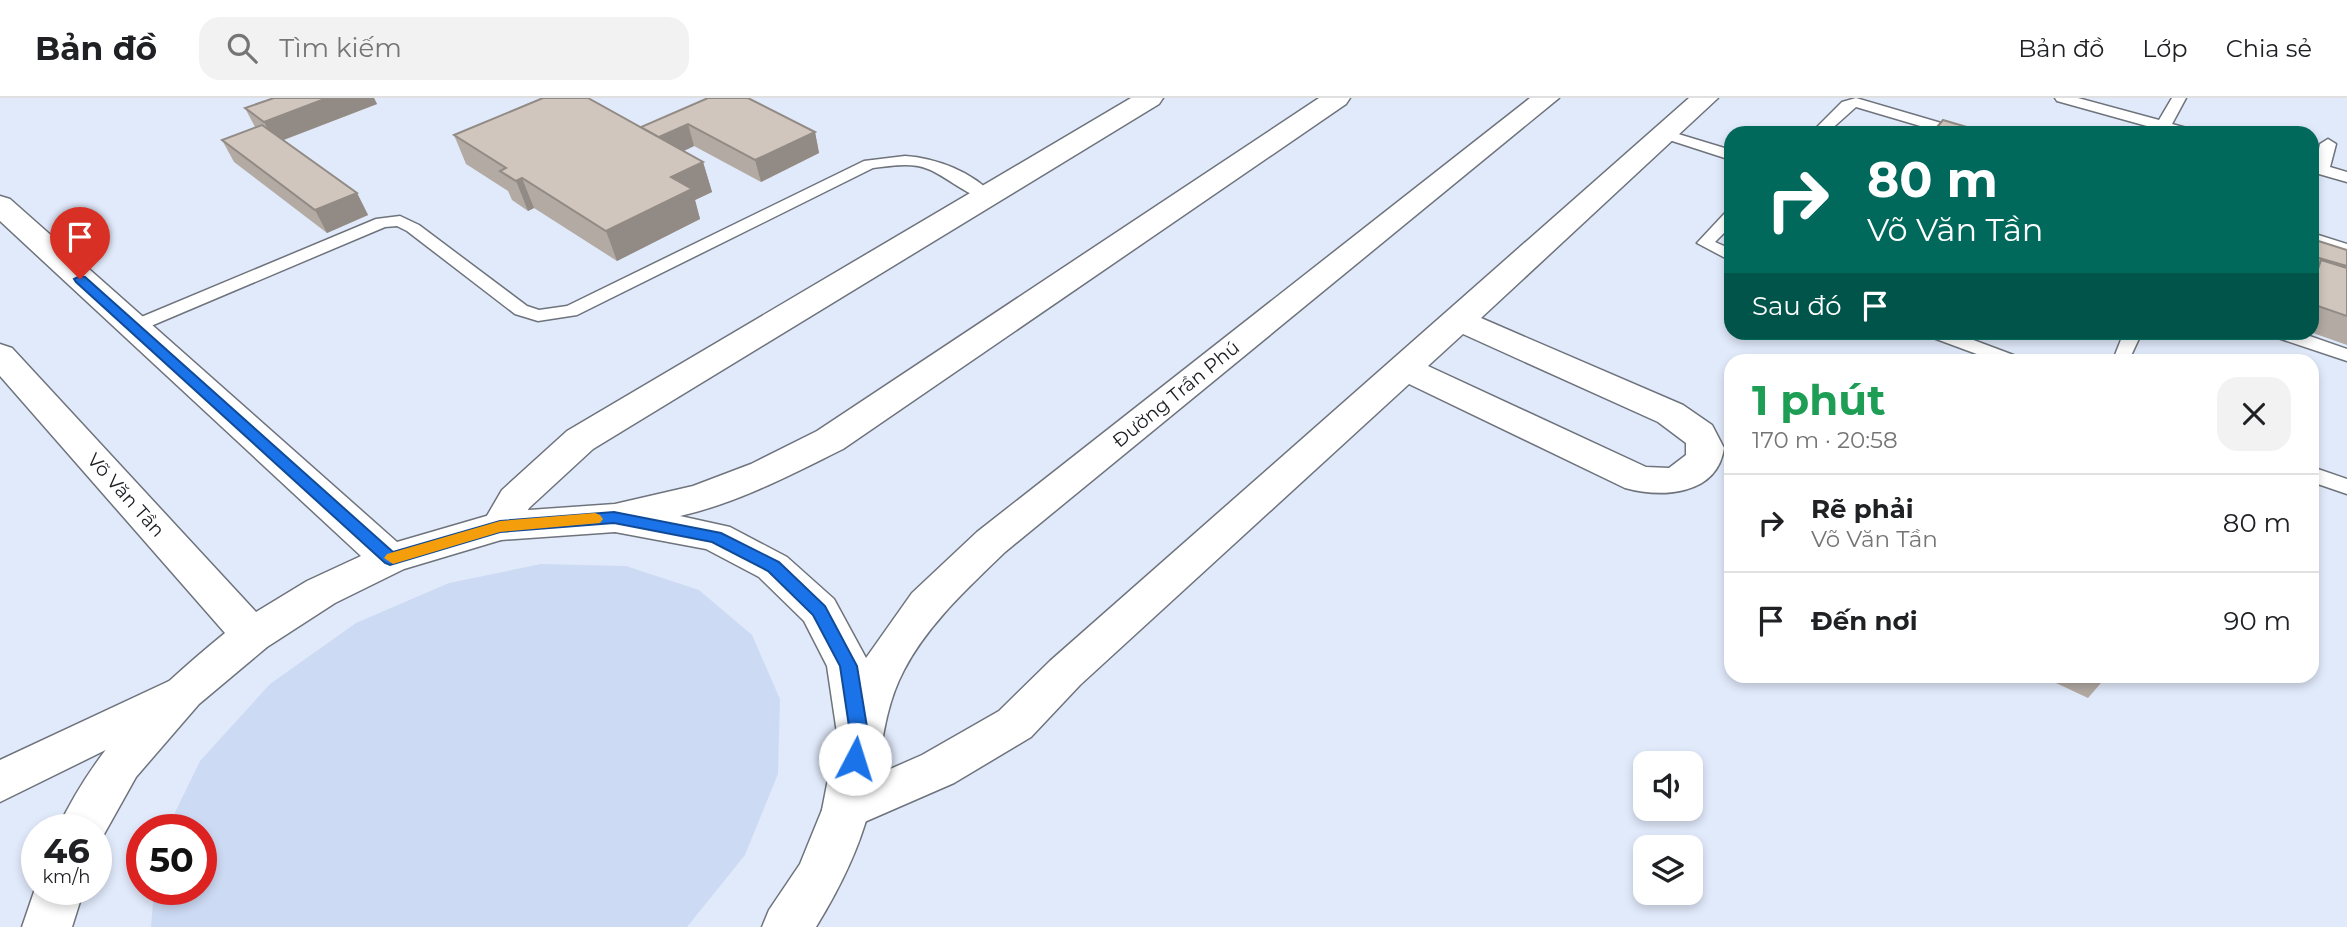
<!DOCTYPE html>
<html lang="vi">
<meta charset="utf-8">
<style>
:root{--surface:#fff;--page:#f2f2f2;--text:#202124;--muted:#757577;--line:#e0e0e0}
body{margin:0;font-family:Montserrat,sans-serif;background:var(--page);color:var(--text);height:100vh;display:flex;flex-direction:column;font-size:26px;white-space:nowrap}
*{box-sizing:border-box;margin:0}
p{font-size:23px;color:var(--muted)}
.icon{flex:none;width:38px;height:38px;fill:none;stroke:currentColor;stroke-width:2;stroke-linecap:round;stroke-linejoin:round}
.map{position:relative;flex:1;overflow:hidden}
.drawer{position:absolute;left:1724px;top:256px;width:595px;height:329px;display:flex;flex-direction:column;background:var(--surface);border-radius:21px;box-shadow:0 4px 10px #0003}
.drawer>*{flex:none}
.banner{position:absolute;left:1724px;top:28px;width:595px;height:214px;border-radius:21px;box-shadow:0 4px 10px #0003;background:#00695c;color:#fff;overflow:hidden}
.tools{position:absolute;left:1633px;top:653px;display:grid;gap:14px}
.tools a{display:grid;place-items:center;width:70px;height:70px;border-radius:14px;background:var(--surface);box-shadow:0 4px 10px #0003;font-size:35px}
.speed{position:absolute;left:21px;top:716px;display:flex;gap:14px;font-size:35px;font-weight:700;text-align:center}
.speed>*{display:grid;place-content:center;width:91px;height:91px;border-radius:50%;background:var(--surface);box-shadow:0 4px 10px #0003;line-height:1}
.speed small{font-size:18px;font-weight:400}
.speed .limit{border:10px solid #d22;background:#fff;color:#111}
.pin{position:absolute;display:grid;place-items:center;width:60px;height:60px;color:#fff;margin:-72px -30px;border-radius:50% 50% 50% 0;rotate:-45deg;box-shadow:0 0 7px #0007}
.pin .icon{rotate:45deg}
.me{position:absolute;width:77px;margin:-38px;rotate:5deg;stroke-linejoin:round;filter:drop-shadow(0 0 5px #0008)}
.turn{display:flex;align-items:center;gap:24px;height:147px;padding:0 28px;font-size:32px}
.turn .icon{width:91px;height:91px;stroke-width:2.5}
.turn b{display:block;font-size:49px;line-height:60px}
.then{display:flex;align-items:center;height:66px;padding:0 28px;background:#0003;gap:14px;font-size:26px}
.round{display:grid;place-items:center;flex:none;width:74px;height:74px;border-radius:21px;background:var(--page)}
.summary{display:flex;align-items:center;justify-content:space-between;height:119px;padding:0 28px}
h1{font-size:42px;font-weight:700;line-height:52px;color:#1e9e55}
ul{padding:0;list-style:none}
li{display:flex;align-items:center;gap:21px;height:98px;padding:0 28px;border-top:2px solid var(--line)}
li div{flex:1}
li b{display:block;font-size:26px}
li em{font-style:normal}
header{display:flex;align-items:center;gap:42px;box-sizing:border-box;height:98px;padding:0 35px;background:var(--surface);border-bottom:2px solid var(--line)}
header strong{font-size:33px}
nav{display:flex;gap:38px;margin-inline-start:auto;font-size:24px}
.search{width:490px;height:63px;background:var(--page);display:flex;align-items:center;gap:18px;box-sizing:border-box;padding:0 24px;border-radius:21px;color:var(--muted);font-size:26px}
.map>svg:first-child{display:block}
.built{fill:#e1eafb;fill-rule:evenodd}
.green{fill:#cddaf3}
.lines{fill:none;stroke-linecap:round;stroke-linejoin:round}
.lane-casing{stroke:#6e737c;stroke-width:3}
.street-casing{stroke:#6e737c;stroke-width:3}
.secondary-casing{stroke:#6e737c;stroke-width:3}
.lane{fill:#fff;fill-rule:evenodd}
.street{fill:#fff;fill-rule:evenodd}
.secondary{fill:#fff;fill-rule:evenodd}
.wall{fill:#b3aaa3}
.shaded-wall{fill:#928b85}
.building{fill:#d0c6be;stroke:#928b85;stroke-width:2}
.route{fill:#1a73e8;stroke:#114b97;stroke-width:2}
.slow{fill:#f59e0b}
.labels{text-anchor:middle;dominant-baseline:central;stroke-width:7;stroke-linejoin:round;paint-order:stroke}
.street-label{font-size:19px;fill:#1a1c20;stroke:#fff}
</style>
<header>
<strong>Bản đồ</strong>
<div class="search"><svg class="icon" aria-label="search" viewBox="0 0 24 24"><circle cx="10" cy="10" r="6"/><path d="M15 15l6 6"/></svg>Tìm kiếm</div>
<nav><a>Bản đồ</a><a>Lớp</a><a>Chia sẻ</a></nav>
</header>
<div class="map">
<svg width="2347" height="829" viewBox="0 0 2347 829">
<rect width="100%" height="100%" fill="#f1f5fe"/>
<!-- built -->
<path class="built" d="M0 0H2347V829H0ZM1731 35H2312V234H1731ZM1731 262H2312V578H1731ZM1645 665H1690V710H1645ZM37 732H96V791H37ZM142 732H201V791H142ZM1645 749H1690V794H1645Z"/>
<!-- green -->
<polygon class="green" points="541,466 626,468 699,492 752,537 780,601 778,676 745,757 687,829 151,829 154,791 201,791 201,732 167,731 200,663 270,586 356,525 449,485"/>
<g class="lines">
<!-- lane casing -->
<g class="lane-casing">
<g id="lane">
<polygon points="1856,0 1965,32 1967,35 1944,35 1856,9 1827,35 1811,35 1842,4"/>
<polygon points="2055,0 2078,0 2159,22 2172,0 2186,0 2172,26 2194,32 2196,35 2172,35 2057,3"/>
<polygon points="1665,32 1731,52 1731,62 1660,39 1658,36 1660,33"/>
<polygon points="2328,41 2336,46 2330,69 2347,74 2347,84 2312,74 2312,64 2316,65 2320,46"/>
<path d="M905 58C936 60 973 74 994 98L992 101C976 105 945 77 928 71 911 64 891 68 873 70L577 217 538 223 515 216 407 133 397 128 385 129 139 233H127L124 229 127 225 376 121 400 118 419 127 527 208 539 212 567 208 864 63Z"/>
<polygon points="1731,113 1731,128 1715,144 1731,151 1731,163 1697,145 1725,115"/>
<polygon points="2312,135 2347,146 2347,156 2312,145"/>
<polygon points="1925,234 1952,234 2016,258 2018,262 1993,262 1928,238"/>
<polygon points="2124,234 2142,234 2129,262 2113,262"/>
<polygon points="2269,234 2298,234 2347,251 2347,263 2272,238"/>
<polygon points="2312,369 2347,381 2347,396 2312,384"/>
</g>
</g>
<!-- street casing -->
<g class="street-casing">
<g id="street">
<polygon points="1131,0 1163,0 1159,6 593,351 529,410 514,438 500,442 486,438 481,428 502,392 567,333"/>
<path d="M1689 0H1718L1481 220 1683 307 1712 327 1724 350C1717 398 1661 400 1625 390L1409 286 1080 587 1031 639 954 685 846 732 829 726 822 712 829 698 922 657 999 613 1050 563ZM1463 236 1658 324 1686 345V357L1669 370 1646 369 1428 268Z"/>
<polygon points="182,577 197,583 204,595 197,607 0,704 0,662"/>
</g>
</g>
<!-- secondary casing -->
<g class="secondary-casing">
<g id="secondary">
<path d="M1319 0H1350L1346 6 843 351C790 377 738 405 680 418L730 429 787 459 834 501 866 560 912 495 977 434 1530 0H1559L1005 454C968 490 928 526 904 572 880 617 882 666 869 712 858 754 838 793 816 829H762L769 812 800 766 822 712 837 635 827 568 804 523 759 479 706 451 615 434 501 442 404 471 335 505 267 549 199 606 136 679 98 747 96 732H57C97 647 154 593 225 535L0 278V246L12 250 256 514 307 483 361 458 0 123V98L10 101 397 444 500 414 615 406 693 388 751 366 817 333Z"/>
<polygon points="37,785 37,791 84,791 72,829 22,829"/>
</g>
</g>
<!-- lane -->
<use href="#lane" class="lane"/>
<!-- street -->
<use href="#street" class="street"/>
<!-- secondary -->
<use href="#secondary" class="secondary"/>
</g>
<!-- wall -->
<g class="wall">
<polygon points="274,0 374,0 377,6 284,42 357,95 368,117 327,135 234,64 222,42 255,29 245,10"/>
<polygon points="708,0 815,34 819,55 761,84 694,48 684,53 703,64 712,94 695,102 700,121 617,163 534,110 528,113 512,102 508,93 466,66 454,37 641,29"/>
<polygon points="2312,141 2347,152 2347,247 2310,234 2312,234 2312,174 2313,173 2312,173"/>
<polygon points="2041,578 2107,578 2088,600"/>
</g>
<!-- shaded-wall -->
<g class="shaded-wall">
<polygon points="327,0 374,0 377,6 275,45 264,24"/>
<polygon points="688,26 694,48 660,64 653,42"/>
<polygon points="815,34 819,55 761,84 755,62"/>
<polygon points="703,64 712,94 695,102 700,121 617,163 606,133 671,79"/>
<polygon points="522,80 534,110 528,113 516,83"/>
<polygon points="357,95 368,117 327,135 315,112"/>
</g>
<!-- building -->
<g class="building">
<polygon points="274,0 327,0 264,24 245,10"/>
<polygon points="543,0 588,0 703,64 671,79 692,91 606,133 522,80 516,83 500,73 506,70 454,37"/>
<polygon points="708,0 748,0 815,34 755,62 688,26 659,39 641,29"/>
<polygon points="1943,22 1987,35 1932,35"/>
<polygon points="262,27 357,95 315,112 222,42"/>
<polygon points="2312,141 2347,152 2347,168 2312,158"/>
<polygon points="2321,162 2347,170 2347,218 2312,206 2312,189"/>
</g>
<!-- route -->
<polygon class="route" points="80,178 85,179 393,454 500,423 614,414 721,435 779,464 825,508 857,568 868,635 861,667 855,669 848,667 845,661 850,635 840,568 813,517 768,473 712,444 614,425 500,434 390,467 385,465 76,184 74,181"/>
<!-- slow -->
<polygon class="slow" points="595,415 600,417 603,421 600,425 500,434 393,466 384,460 387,456 500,423"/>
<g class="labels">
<!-- street labels -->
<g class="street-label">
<text transform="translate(1176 296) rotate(-39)">Đường Trần Phú</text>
<text transform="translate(126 397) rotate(48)">Võ Văn Tần</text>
</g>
</g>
</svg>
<div class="tools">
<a><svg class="icon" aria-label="sound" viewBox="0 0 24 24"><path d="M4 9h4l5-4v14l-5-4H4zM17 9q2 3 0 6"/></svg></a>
<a><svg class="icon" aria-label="layers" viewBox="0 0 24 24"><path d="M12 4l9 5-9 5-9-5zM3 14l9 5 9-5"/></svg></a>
</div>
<div class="speed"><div>46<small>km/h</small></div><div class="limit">50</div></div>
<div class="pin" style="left:80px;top:181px;background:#d93025"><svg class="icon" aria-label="arrive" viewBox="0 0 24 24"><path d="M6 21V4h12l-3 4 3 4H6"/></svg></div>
<svg class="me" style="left:855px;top:661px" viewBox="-20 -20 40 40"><circle r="19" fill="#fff"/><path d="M0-13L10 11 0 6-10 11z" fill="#1a73e8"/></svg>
<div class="banner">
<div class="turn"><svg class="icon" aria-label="right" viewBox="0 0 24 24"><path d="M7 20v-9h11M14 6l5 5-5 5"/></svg><div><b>80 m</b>Võ Văn Tần</div></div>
<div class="then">Sau đó<svg class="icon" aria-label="arrive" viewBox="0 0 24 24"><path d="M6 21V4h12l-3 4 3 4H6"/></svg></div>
</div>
<section class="drawer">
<div class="summary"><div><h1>1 phút</h1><p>170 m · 20:58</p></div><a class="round"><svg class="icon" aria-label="close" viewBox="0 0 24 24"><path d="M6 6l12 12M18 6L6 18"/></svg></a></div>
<ul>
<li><svg class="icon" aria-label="right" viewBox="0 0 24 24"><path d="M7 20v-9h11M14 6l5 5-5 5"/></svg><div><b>Rẽ phải</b><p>Võ Văn Tần</p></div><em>80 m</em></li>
<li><svg class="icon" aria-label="arrive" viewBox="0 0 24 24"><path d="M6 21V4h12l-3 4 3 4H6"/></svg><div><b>Đến nơi</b></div><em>90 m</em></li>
</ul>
</section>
</div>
